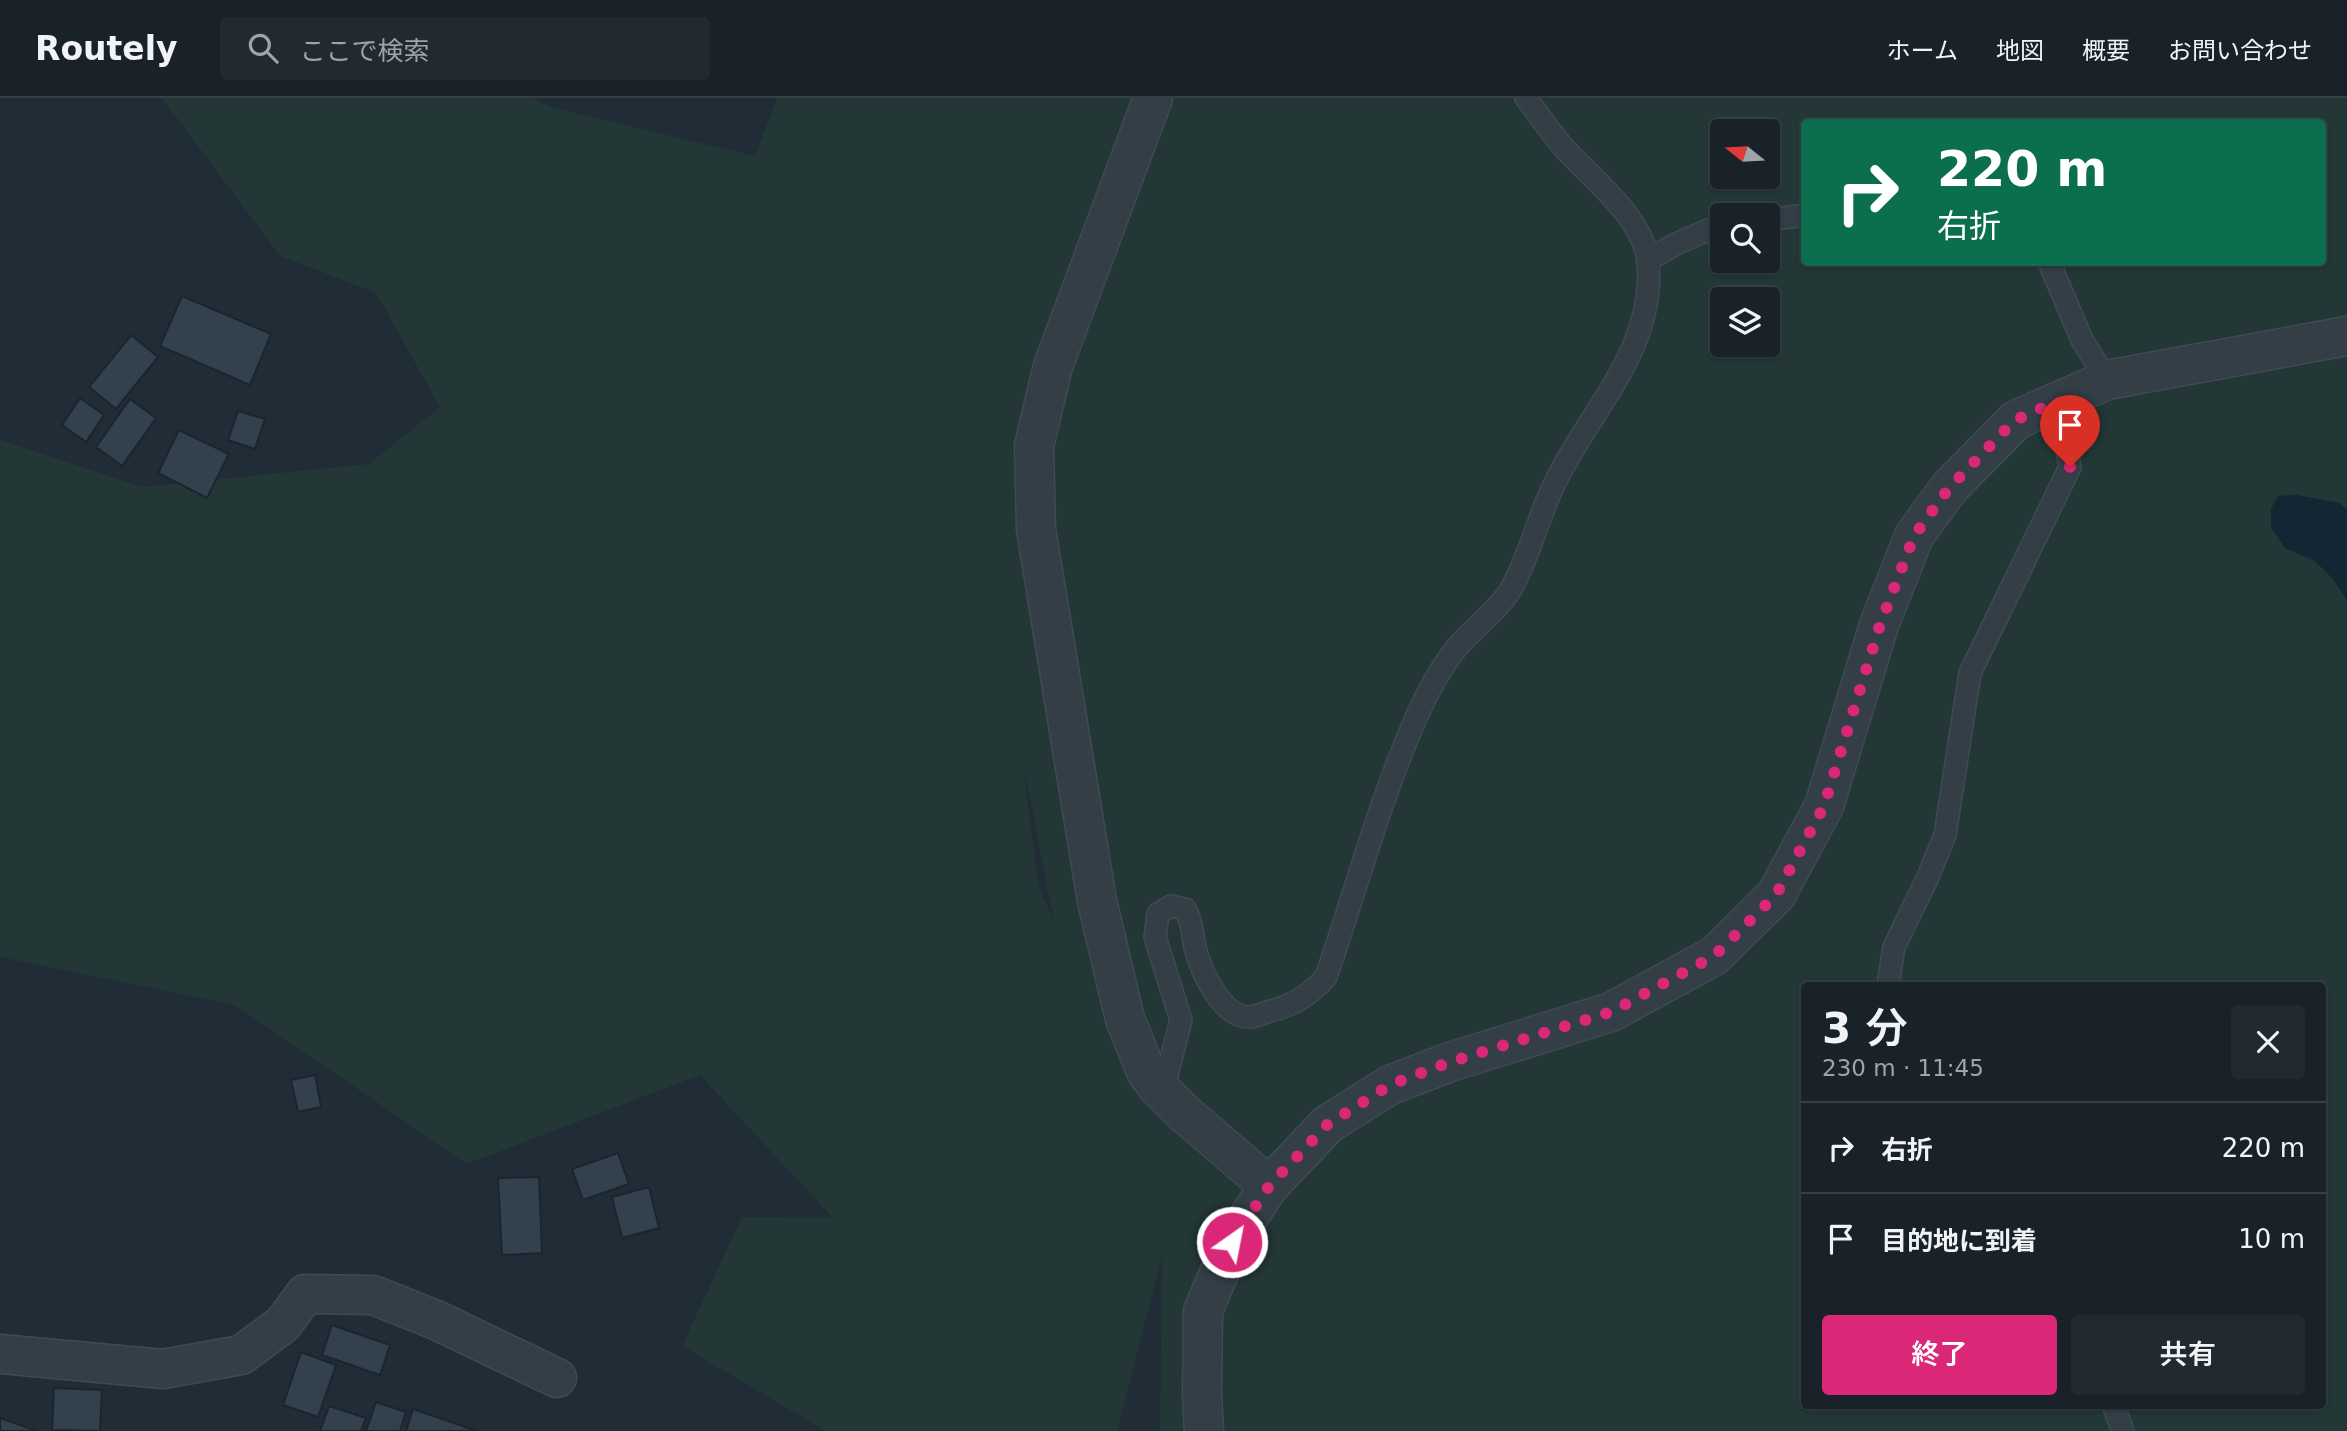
<!DOCTYPE html>
<html lang="ja">
<meta charset="utf-8">
<style>
:root{--surface:#182228;--page:#212a30;--text:#f1f3f6;--muted:#9fa4a8;--line:#363f45;--accent:#db2777}
body{margin:0;font-family:"DejaVu Sans","Noto Sans JP",sans-serif;background:var(--page);color:var(--text);height:100vh;display:flex;flex-direction:column;font-size:26px;white-space:nowrap}
*{box-sizing:border-box;margin:0}
p{font-size:23px;color:var(--muted)}
.icon{flex:none;width:38px;height:38px;fill:none;stroke:currentColor;stroke-width:2;stroke-linecap:round;stroke-linejoin:round}
.map{position:relative;flex:1;overflow:hidden}
.sheet{position:absolute;left:1801px;top:884px;width:525px;height:427px;display:flex;flex-direction:column;background:var(--surface);border-radius:7px;box-shadow:0 2px 5px #0004,0 0 0 2px var(--line)}
.sheet>*{flex:none}
.top-card{position:absolute;left:1801px;top:21px;width:525px;height:147px;border-radius:7px;box-shadow:0 2px 5px #0004,0 0 0 2px var(--line);background:#0b6e4f;color:#fff;overflow:hidden}
.needle{width:46px;rotate:288deg}
.tools{position:absolute;left:1710px;top:21px;display:grid;gap:14px}
.tools a{display:grid;place-items:center;width:70px;height:70px;border-radius:7px;background:var(--surface);box-shadow:0 2px 5px #0004,0 0 0 2px var(--line);font-size:35px}
.pin{position:absolute;display:grid;place-items:center;width:60px;height:60px;color:#fff;margin:-72px -30px;border-radius:50% 50% 50% 0;rotate:-45deg;box-shadow:0 0 7px #0007}
.pin .icon{rotate:45deg}
.me{position:absolute;width:77px;margin:-38px;rotate:33deg;stroke-linejoin:round;filter:drop-shadow(0 0 5px #0008)}
.turn{display:flex;align-items:center;gap:24px;height:147px;padding:0 21px;font-size:32px}
.turn .icon{width:91px;height:91px;stroke-width:2.5}
.turn b{display:block;font-size:49px;line-height:60px}
.round{display:grid;place-items:center;flex:none;width:74px;height:74px;border-radius:7px;background:var(--page)}
.summary{display:flex;align-items:center;justify-content:space-between;height:119px;padding:0 21px}
h1{font-size:42px;font-weight:600;line-height:52px}
.cta{display:flex;gap:14px;margin-top:auto;padding:14px 21px}
.cta a{flex:1;height:80px;border-radius:7px;background:var(--accent);color:#fff;font-size:28px;font-weight:600;line-height:80px;text-align:center}
.cta a+a{background:var(--page);color:var(--text)}
ul{padding:0;list-style:none}
li{display:flex;align-items:center;gap:21px;height:91px;padding:0 21px;border-top:2px solid var(--line)}
li div{flex:1}
li b{display:block;font-size:26px}
li em{font-style:normal}
header{display:flex;align-items:center;gap:42px;box-sizing:border-box;height:98px;padding:0 35px;background:var(--surface);border-bottom:2px solid var(--line)}
header strong{font-size:33px}
nav{display:flex;gap:38px;margin-inline-start:auto;font-size:24px}
.search{width:490px;height:63px;background:var(--page);display:flex;align-items:center;gap:18px;box-sizing:border-box;padding:0 24px;border-radius:7px;color:var(--muted);font-size:26px}
.map>svg:first-child{display:block}
.green{fill:#223736;fill-rule:evenodd}
.water{fill:#142533}
.building{fill:#32414d;stroke:#1b252d;stroke-width:2}
.lines{fill:none;stroke-linecap:round;stroke-linejoin:round}
.service-casing{stroke:#404a53;stroke-width:24}
.minor-casing{stroke:#404a53;stroke-width:41}
.service{stroke:#333e47;stroke-width:21}
.minor{stroke:#333e47;stroke-width:38}
.route{stroke:#db2777;stroke-width:12;stroke-dasharray:0 21.6}
</style>
<header>
<strong>Routely</strong>
<div class="search"><svg class="icon" aria-label="search" viewBox="0 0 24 24"><circle cx="10" cy="10" r="6"/><path d="M15 15l6 6"/></svg>ここで検索</div>
<nav><a>ホーム</a><a>地図</a><a>概要</a><a>お問い合わせ</a></nav>
</header>
<div class="map">
<svg width="2347" height="1333" viewBox="0 0 2347 1333">
<rect width="100%" height="100%" fill="#202d36"/>
<!-- green -->
<path class="green" d="M162 0H531L554 10 755 58 777 0H2347V1333H1160L1162 1159 1117 1333H826L682 1248 742 1119 833 1120 700 977 467 1066 235 907 0 859V342L141 389 369 366 440 309 376 195 280 158ZM1804 24H2322V164H1804ZM1722 33H1768V79H1722ZM1722 117H1768V163H1722ZM1722 201H1768V247H1722ZM1024 675H1025L1054 824 1039 789ZM1804 887H2322V1307H1804Z"/>
<!-- water -->
<polygon class="water" points="2297,397 2339,405 2347,412 2347,502 2332,480 2315,463 2285,450 2271,429 2271,411 2278,398"/>
<!-- building -->
<g class="building">
<polygon points="182,198 271,236 250,287 160,248"/>
<polygon points="131,237 158,259 116,311 89,289"/>
<polygon points="80,300 104,317 86,344 62,327"/>
<polygon points="130,301 156,320 122,368 96,349"/>
<polygon points="238,313 265,321 255,351 228,342"/>
<polygon points="179,332 229,356 207,400 158,375"/>
<polygon points="315,977 321,1009 298,1014 291,982"/>
<polygon points="618,1055 629,1086 583,1102 572,1071"/>
<polygon points="539,1079 542,1155 502,1157 498,1080"/>
<polygon points="649,1089 659,1130 622,1140 612,1099"/>
<polygon points="332,1227 390,1247 380,1277 322,1257"/>
<polygon points="301,1254 336,1267 318,1319 283,1307"/>
<polygon points="54,1290 102,1292 100,1333 52,1332"/>
<polygon points="376,1304 406,1314 400,1333 366,1333"/>
<polygon points="329,1308 366,1320 361,1333 320,1333"/>
<polygon points="413,1311 477,1333 406,1333"/>
<polygon points="0,1320 37,1333 0,1333"/>
</g>
<g class="lines">
<!-- service casing -->
<g class="service-casing">
<g id="service">
<polyline points="1768,122 1804,117"/>
<polyline points="1648,162 1678,145 1722,126"/>
<polyline points="2049,164 2082,242 2107,282"/>
<polyline points="1888,887 1894,849 1927,781 1945,737 1970,575 2070,369 2059,303"/>
<path d="M1156 987 1166 981 1181 922 1155 839 1158 816 1171 808 1185 811C1193 825 1192 838 1196 853 1202 875 1223 921 1251 919 1256 918 1262 916 1267 914 1292 908 1309 898 1326 879 1357 789 1381 696 1421 609 1431 588 1445 563 1460 546 1476 528 1498 512 1511 491 1529 460 1537 422 1553 389 1588 313 1656 253 1648 164 1644 120 1593 82 1565 51 1551 35 1539 17 1526 0"/>
<polyline points="2113,1307 2123,1333"/>
</g>
</g>
<!-- minor casing -->
<g class="minor-casing">
<g id="minor">
<polyline points="1153,0 1053,268 1034,348 1036,431 1097,803 1125,921 1146,973 1156,987 1184,1015 1269,1088"/>
<polyline points="0,1256 163,1271 241,1257 283,1226 305,1196 373,1197 436,1222 557,1280"/>
<polyline points="1204,1333 1202,1296 1203,1213 1232,1144 1269,1088 1328,1026 1390,987 1450,964 1611,914 1714,858 1776,797 1824,708 1879,527 1914,438 1949,390 2016,322 2107,282 2347,238"/>
</g>
</g>
<!-- service -->
<use href="#service" class="service"/>
<!-- minor -->
<use href="#minor" class="minor"/>
</g>
<g class="lines">
<!-- route -->
<polyline class="route" points="1232,1144 1269,1088 1328,1026 1349,1013 1390,987 1450,964 1611,914 1714,858 1776,797 1824,708 1880,527 1914,438 1949,390 2015,322 2059,303 2070,369"/>
</g>
</svg>
<div class="tools">
<a><svg class="needle" viewBox="-14 -14 28 28"><path d="M0-13l5 13h-10z" fill="#e53935"/><path d="M0 13l5-13h-10z" fill="#9fa4a8"/></svg></a>
<a><svg class="icon" aria-label="search" viewBox="0 0 24 24"><circle cx="10" cy="10" r="6"/><path d="M15 15l6 6"/></svg></a>
<a><svg class="icon" aria-label="layers" viewBox="0 0 24 24"><path d="M12 4l9 5-9 5-9-5zM3 14l9 5 9-5"/></svg></a>
</div>
<div class="pin" style="left:2070px;top:369px;background:#d93025"><svg class="icon" aria-label="arrive" viewBox="0 0 24 24"><path d="M6 21V4h12l-3 4 3 4H6"/></svg></div>
<svg class="me" style="left:1232px;top:1144px" viewBox="-20 -20 40 40"><circle r="17" fill="#db2777" stroke="#fff" stroke-width="3"/><path d="M0-11L8 9 0 5-8 9z" fill="#fff"/></svg>
<div class="top-card">
<div class="turn"><svg class="icon" aria-label="right" viewBox="0 0 24 24"><path d="M7 20v-9h11M14 6l5 5-5 5"/></svg><div><b>220 m</b>右折</div></div>
</div>
<section class="sheet">
<div class="summary"><div><h1>3 分</h1><p>230 m · 11:45</p></div><a class="round"><svg class="icon" aria-label="close" viewBox="0 0 24 24"><path d="M6 6l12 12M18 6L6 18"/></svg></a></div>
<ul>
<li><svg class="icon" aria-label="right" viewBox="0 0 24 24"><path d="M7 20v-9h11M14 6l5 5-5 5"/></svg><div><b>右折</b></div><em>220 m</em></li>
<li><svg class="icon" aria-label="arrive" viewBox="0 0 24 24"><path d="M6 21V4h12l-3 4 3 4H6"/></svg><div><b>目的地に到着</b></div><em>10 m</em></li>
</ul>
<div class="cta"><a>終了</a><a>共有</a></div>
</section>
</div>
